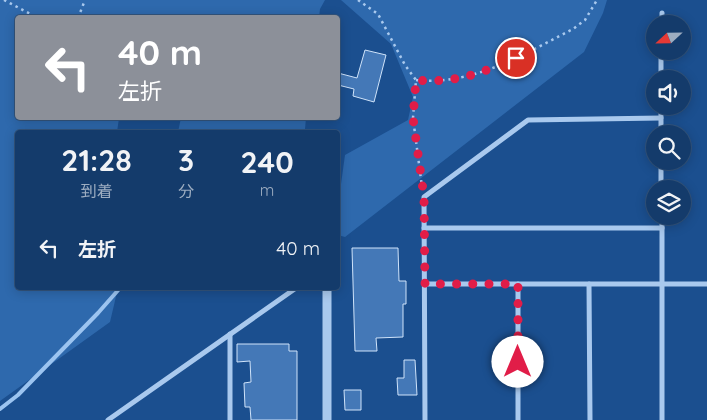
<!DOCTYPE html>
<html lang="ja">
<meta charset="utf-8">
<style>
:root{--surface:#143b6b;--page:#1d4271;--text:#f1f3f6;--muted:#9dadc1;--line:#33557e}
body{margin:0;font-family:Quicksand,"Noto Sans JP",sans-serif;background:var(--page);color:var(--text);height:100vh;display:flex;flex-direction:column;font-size:19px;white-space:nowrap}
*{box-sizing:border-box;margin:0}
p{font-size:16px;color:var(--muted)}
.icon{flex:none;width:28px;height:28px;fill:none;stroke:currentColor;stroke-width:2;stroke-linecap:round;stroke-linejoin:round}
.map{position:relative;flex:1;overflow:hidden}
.details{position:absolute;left:15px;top:130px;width:325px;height:160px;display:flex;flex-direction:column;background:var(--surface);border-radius:5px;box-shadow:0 2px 12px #0003,0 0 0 1px var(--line)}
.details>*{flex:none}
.hud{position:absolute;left:15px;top:15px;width:325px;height:105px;border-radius:5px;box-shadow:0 2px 12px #0003,0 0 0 1px var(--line);background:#8c9099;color:#fff;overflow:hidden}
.needle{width:32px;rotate:248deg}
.fabs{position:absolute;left:646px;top:15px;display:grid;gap:10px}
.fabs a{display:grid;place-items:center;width:45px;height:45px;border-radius:50%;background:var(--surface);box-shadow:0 2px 12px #0003,0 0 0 1px var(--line);font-size:25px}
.pin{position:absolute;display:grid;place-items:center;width:42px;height:42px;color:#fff;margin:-21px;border:2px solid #fff;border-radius:50%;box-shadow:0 1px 5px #0007}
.me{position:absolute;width:55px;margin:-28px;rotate:0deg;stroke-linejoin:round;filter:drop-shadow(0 0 4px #0008)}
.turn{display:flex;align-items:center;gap:18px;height:105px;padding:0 20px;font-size:22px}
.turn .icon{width:65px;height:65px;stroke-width:2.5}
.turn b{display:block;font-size:35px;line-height:42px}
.eta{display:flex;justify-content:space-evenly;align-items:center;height:85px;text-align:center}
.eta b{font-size:30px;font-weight:800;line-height:35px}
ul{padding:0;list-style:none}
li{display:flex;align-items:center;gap:15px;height:65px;padding:0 20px}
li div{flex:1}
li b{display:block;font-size:19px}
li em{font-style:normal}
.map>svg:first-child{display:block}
.green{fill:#2e69ad}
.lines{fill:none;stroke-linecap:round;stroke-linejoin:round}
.stream{stroke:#9cc4f0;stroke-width:4}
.building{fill:#4478b7;stroke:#cfe3fa}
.path{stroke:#a9c9ee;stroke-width:2.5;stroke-dasharray:2.5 4;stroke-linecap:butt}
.minor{stroke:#a9c9ee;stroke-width:5}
.tertiary{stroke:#a9c9ee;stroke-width:9}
.route{stroke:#e11d48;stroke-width:9;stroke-dasharray:0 16.2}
</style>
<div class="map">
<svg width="707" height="420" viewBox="0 0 707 420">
<rect width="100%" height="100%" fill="#1b4f8f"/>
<!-- green -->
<g class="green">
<polygon points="0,0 325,0 320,9 319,17 18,18 18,118 119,118 117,132 18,132 18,288 118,288 110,322 0,401"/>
<polygon points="341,0 607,0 603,13 584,52 345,237 338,235 338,206 345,155 408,120 413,97 391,44"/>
<polygon points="181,118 306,118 305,129 301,132 178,132"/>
</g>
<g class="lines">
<!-- stream -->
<polyline class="stream" points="0,409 18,395 98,313 120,288"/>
</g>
<!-- building -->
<g class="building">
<polygon points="365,50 386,55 374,102 353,96 354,89 338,85 338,73 357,78"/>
<polygon points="352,248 398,248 399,281 406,281 406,304 403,304 403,337 376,338 377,351 355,351"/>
<polygon points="237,344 289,344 289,351 297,351 297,420 251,420 250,407 245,407 244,383 251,382 250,361 237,362"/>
<polygon points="404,360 415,360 417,395 398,395 397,378 404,378"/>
<polygon points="344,390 361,390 361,410 345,410"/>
</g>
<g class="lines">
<!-- path -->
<g class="path">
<polyline points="4,0 38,18"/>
<polyline points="358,0 378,14 405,65 416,80 413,118 422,187"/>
<polyline points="78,18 85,0"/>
<path d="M416 80C473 86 524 54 573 29L585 20 597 0"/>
</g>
<!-- minor -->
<g class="minor">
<polyline points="662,24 662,13"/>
<polyline points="661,79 661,51"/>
<polyline points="661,106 661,134"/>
<polyline points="661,161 661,189"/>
<polyline points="662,216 662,420"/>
<polyline points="424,228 662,228"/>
<polyline points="425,284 707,284"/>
<polyline points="518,284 518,420"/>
<polyline points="589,284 590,420"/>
<polyline points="108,420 296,288"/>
<polyline points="230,420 230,334"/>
<polyline points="425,420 424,197 528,120 661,118"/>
</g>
<!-- tertiary -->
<polyline class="tertiary" points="327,288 327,420"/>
</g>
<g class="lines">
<!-- route -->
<path class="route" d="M516 58C483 73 452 84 416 80L413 118 424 197 425 284H518V362"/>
</g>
</svg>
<div class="fabs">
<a><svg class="needle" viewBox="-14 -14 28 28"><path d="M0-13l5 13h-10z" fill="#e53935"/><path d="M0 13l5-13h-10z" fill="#9dadc1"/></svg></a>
<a><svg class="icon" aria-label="sound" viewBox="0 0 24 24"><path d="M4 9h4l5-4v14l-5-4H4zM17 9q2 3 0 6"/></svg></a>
<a><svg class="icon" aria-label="search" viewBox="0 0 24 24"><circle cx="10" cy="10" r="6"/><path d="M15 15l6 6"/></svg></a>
<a><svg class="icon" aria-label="layers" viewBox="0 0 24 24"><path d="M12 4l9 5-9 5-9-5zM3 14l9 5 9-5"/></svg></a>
</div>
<div class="pin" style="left:516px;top:58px;background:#d93025"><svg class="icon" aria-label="arrive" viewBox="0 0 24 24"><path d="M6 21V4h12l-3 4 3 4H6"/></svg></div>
<svg class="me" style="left:518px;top:362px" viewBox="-20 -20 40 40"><circle r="19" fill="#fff"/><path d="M0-13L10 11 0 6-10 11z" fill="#e11d48"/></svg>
<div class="hud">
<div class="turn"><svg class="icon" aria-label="left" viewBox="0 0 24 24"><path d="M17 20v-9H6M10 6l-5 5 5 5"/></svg><div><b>40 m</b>左折</div></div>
</div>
<section class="details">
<div class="eta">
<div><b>21:28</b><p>到着</p></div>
<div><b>3</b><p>分</p></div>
<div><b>240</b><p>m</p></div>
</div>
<ul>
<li><svg class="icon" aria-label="left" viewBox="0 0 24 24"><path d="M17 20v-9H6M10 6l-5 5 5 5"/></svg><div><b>左折</b></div><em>40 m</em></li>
</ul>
</section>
</div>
